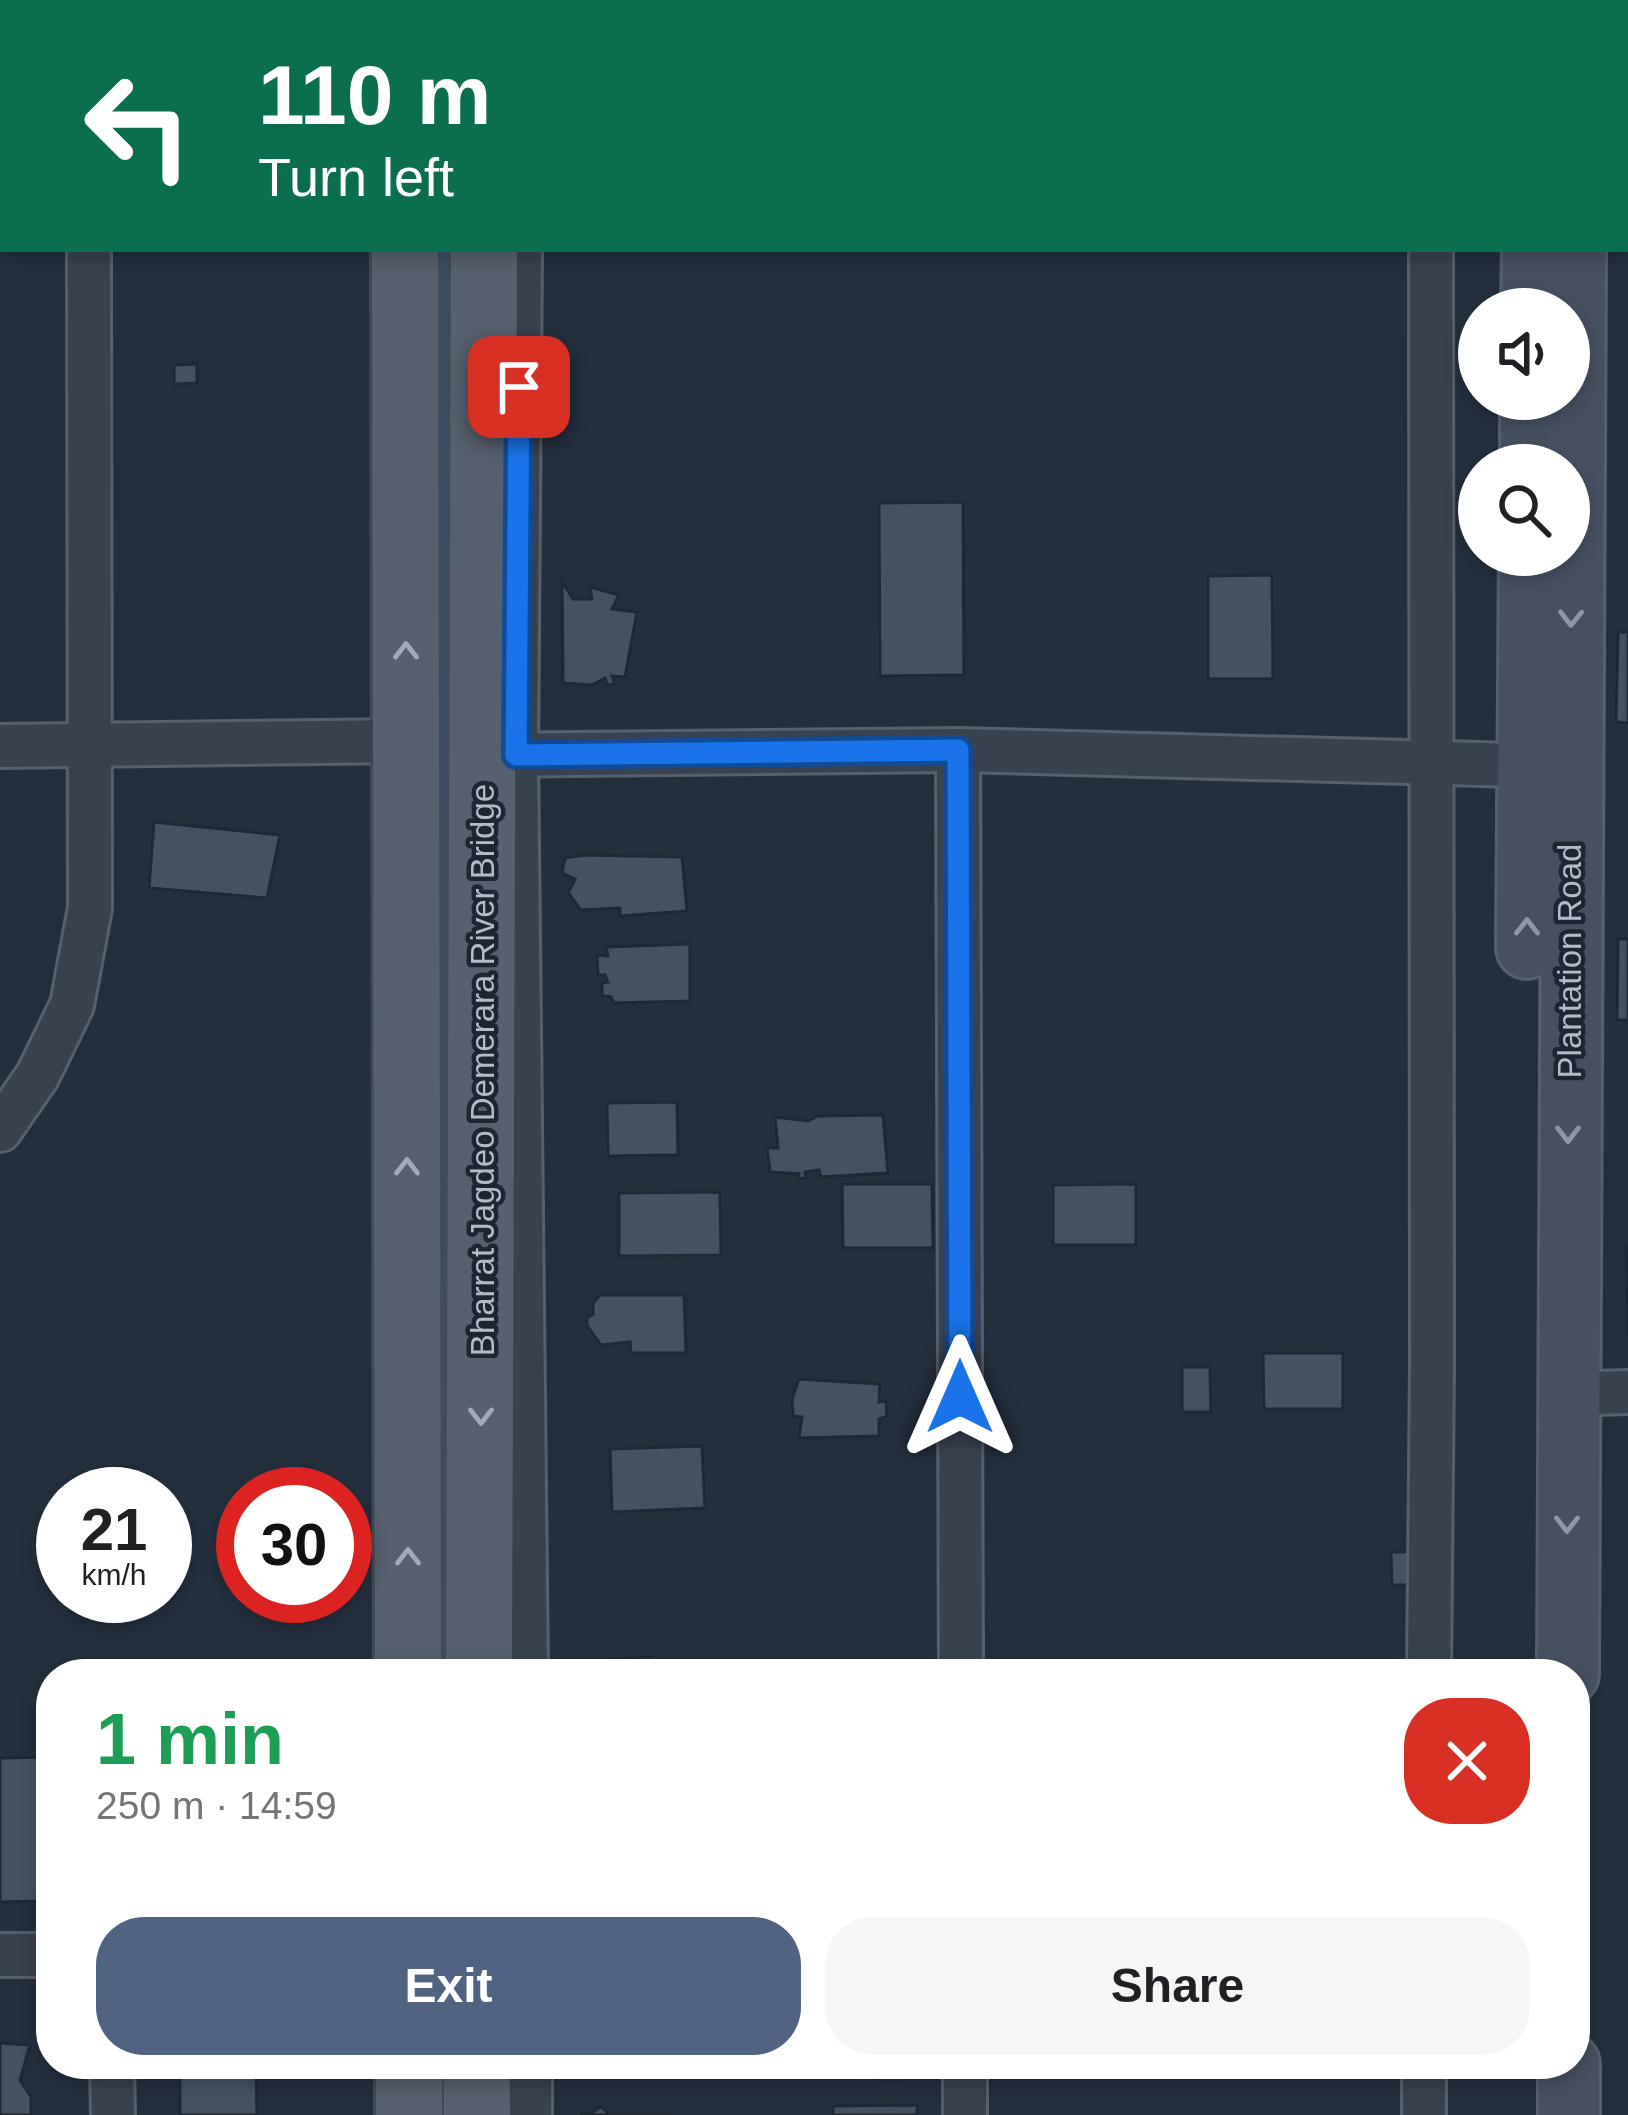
<!DOCTYPE html>
<meta charset="utf-8">
<style>
:root{--surface:#fff;--page:#f6f6f6;--text:#202124;--muted:#757577;--accent:#506383}
body{margin:0;font-family:Helvetica,sans-serif;background:var(--page);color:var(--text);height:100vh;display:flex;flex-direction:column;font-size:45px;white-space:nowrap}
*{box-sizing:border-box;margin:0}
p{font-size:39px;color:var(--muted)}
.icon{flex:none;width:66px;height:66px;fill:none;stroke:currentColor;stroke-width:2;stroke-linecap:round;stroke-linejoin:round}
.map{position:relative;flex:1;overflow:hidden}
.panel{position:absolute;left:36px;top:1659px;width:1554px;height:420px;display:flex;flex-direction:column;background:var(--surface);border-radius:48px;box-shadow:0 6px 18px #0003}
.panel>*{flex:none}
.top-card{position:absolute;left:0px;top:0px;width:1629px;height:252px;box-shadow:0 6px 18px #0003;background:#0b6e4f;color:#fff;overflow:hidden}
.controls{position:absolute;left:1458px;top:288px;display:grid;gap:24px}
.controls a{display:grid;place-items:center;width:132px;height:132px;border-radius:50%;background:var(--surface);box-shadow:0 6px 18px #0003;font-size:60px}
.speed{position:absolute;left:36px;top:1467px;display:flex;gap:24px;font-size:60px;font-weight:700;text-align:center}
.speed>*{display:grid;place-content:center;width:156px;height:156px;border-radius:50%;background:var(--surface);box-shadow:0 6px 18px #0003;line-height:1}
.speed small{font-size:30px;font-weight:400}
.speed .limit{border:18px solid #d22;background:#fff;color:#111}
.pin{position:absolute;display:grid;place-items:center;width:102px;height:102px;color:#fff;margin:-51px;border-radius:24px;box-shadow:0 6px 18px #0006}
.me{position:absolute;width:132px;margin:-66px;rotate:0deg;stroke-linejoin:round;filter:drop-shadow(0 0 9px #0008)}
.turn{display:flex;align-items:center;gap:42px;height:252px;padding:0 60px;font-size:54px}
.turn .icon{width:156px;height:156px;stroke-width:2.5}
.turn b{display:block;font-size:84px;line-height:102px}
.round{display:grid;place-items:center;flex:none;width:126px;height:126px;border-radius:48px;background:var(--page)}
.overview{display:flex;align-items:center;justify-content:space-between;height:204px;padding:0 60px}
h1{font-size:72px;font-weight:600;line-height:90px;color:#1e9e55}
.button{display:flex;gap:24px;margin-top:auto;padding:24px 60px}
.button a{flex:1;height:138px;border-radius:48px;background:var(--accent);color:#fff;font-size:48px;font-weight:600;line-height:138px;text-align:center}
.button a+a{background:var(--page);color:var(--text)}
.map>svg:first-child{display:block}
.lines{fill:none;stroke-linecap:round;stroke-linejoin:round}
.stream{stroke:#394c67;stroke-width:12}
.building{fill:#455162;stroke:#1f2835;stroke-width:3}
.street-casing{stroke:#565f6c;stroke-width:48}
.secondary-casing{stroke:#565f6c;stroke-width:66}
.primary-casing{stroke:#414a57;stroke-width:72}
.street{stroke:#38414e;stroke-width:42}
.secondary{stroke:#465061;stroke-width:60}
.primary{stroke:#56606e;stroke-width:66}
.oneway{stroke:#8e96a5}
.oneway2{stroke:#a1aab7}
.route-casing{stroke:#114b97;stroke-width:30}
.route{stroke:#1a73e8;stroke-width:21}
.labels{text-anchor:middle;dominant-baseline:central;stroke-width:9;stroke-linejoin:round;paint-order:stroke}
.street-label{font-size:33px;fill:#b4bcc9;stroke:#1d2633}
</style>
<div class="map">
<svg width="1628" height="2115" viewBox="0 0 1628 2115">
<rect width="100%" height="100%" fill="#242f3e"/>
<g class="lines">
<!-- stream -->
<g class="stream">
<polyline points="440,0 441,3"/>
<polyline points="445,1674 447,249"/>
<polyline points="443,2115 444,2064"/>
</g>
</g>
<!-- building -->
<g class="building">
<polygon points="197,364 197,383 174,384 174,365"/>
<polygon points="963,502 964,675 880,676 879,503"/>
<polygon points="1272,575 1273,679 1208,679 1208,576"/>
<polygon points="562,581 573,599 592,599 590,587 619,595 612,609 637,612 625,677 612,676 615,684 607,685 605,678 592,685 563,683"/>
<polygon points="1618,632 1628,632 1628,723 1616,722"/>
<polygon points="154,822 280,835 267,898 149,888"/>
<polygon points="584,855 682,857 687,911 620,916 620,908 581,910 568,893 575,879 562,873 565,858"/>
<polygon points="1618,939 1628,939 1628,1020 1617,1020"/>
<polygon points="690,944 690,1001 614,1003 611,997 602,996 602,983 608,982 605,975 598,975 597,955 608,956 606,947"/>
<polygon points="677,1102 678,1155 608,1156 607,1103"/>
<polygon points="883,1115 888,1173 821,1177 819,1170 805,1172 806,1178 799,1179 799,1174 770,1172 767,1148 778,1148 775,1117 808,1121 818,1116"/>
<polygon points="842,1184 932,1184 933,1248 843,1248"/>
<polygon points="1136,1184 1136,1245 1053,1245 1053,1185"/>
<polygon points="720,1192 721,1255 619,1256 619,1193"/>
<polygon points="1626,1245 1628,1245 1628,1335 1627,1335"/>
<polygon points="600,1295 684,1295 686,1353 631,1353 630,1342 601,1345 587,1326 587,1317 593,1315 593,1303"/>
<polygon points="1263,1353 1343,1353 1343,1409 1264,1409"/>
<polygon points="1182,1367 1210,1367 1211,1412 1182,1412"/>
<polygon points="799,1379 880,1384 879,1402 886,1401 887,1416 879,1419 879,1436 799,1438 802,1417 793,1416 792,1399"/>
<polygon points="702,1446 705,1508 612,1512 610,1449"/>
<polygon points="1391,1552 1411,1552 1411,1585 1392,1585"/>
<polygon points="652,1657 653,1674 574,1674 579,1661"/>
<polygon points="51,1757 51,1901 0,1902 0,1758"/>
<polygon points="0,2043 30,2045 20,2080 31,2097 31,2115 0,2115"/>
<polygon points="180,2064 256,2064 257,2115 180,2115"/>
<polygon points="605,2064 692,2064 693,2074 606,2077"/>
<polygon points="803,2064 903,2064 901,2079 808,2077"/>
<polygon points="917,2105 917,2115 833,2115 833,2106"/>
<polygon points="601,2106 610,2115 672,2115 582,2115 581,2113 592,2113"/>
</g>
<g class="lines">
<!-- street casing -->
<g class="street-casing">
<g id="street">
<polyline points="52,0 53,3"/>
<polyline points="1143,3 1430,3"/>
<polyline points="520,249 516,755 526,1674"/>
<polyline points="0,746 406,741"/>
<polyline points="958,750 961,1674"/>
<polyline points="491,755 958,750 1556,766"/>
<polyline points="0,1130 38,1075 72,1005 90,908 89,249"/>
<polyline points="1567,1394 1628,1392"/>
<polyline points="1429,1674 1432,1363 1431,249"/>
<polyline points="0,1955 51,1955"/>
<polyline points="112,2064 113,2115"/>
<polyline points="530,2064 530,2115"/>
<polyline points="965,2064 965,2115"/>
<polyline points="1424,2115 1424,2064"/>
</g>
</g>
<!-- secondary casing -->
<g class="secondary-casing">
<g id="secondary">
<polyline points="1536,3 1536,0"/>
<polyline points="1532,309 1533,249"/>
<polyline points="1531,465 1531,399"/>
<polyline points="1527,948 1530,555"/>
<polyline points="1568,1674 1575,249"/>
<polyline points="1569,2064 1569,2115"/>
</g>
</g>
<!-- primary casing -->
<g class="primary-casing">
<g id="primary">
<polyline points="405,0 405,3"/>
<polyline points="484,0 484,3"/>
<polyline points="405,249 408,1674"/>
<polyline points="479,1674 484,249"/>
<polyline points="409,2064 409,2115"/>
<polyline points="477,2115 477,2064"/>
</g>
</g>
<!-- street -->
<use href="#street" class="street"/>
<!-- secondary -->
<use href="#secondary" class="secondary"/>
<!-- primary -->
<use href="#primary" class="primary"/>
</g>
<!-- one-way arrows -->
<defs><path id="oneway-chevron" d="M-2-3.5L2.5 0L-2 3.5" fill="none" stroke-width="1.6" stroke-linecap="round" stroke-linejoin="round" transform="scale(3)"/></defs>
<g class="oneway">
<use href="#oneway-chevron" transform="translate(1571 618) rotate(91)"/>
<use href="#oneway-chevron" transform="translate(1527 927) rotate(-90)"/>
<use href="#oneway-chevron" transform="translate(1568 1134) rotate(90)"/>
<use href="#oneway-chevron" transform="translate(1567 1524) rotate(90)"/>
</g>
<g class="oneway2">
<use href="#oneway-chevron" transform="translate(406 651) rotate(-90)"/>
<use href="#oneway-chevron" transform="translate(407 1167) rotate(-90)"/>
<use href="#oneway-chevron" transform="translate(481 1416) rotate(90)"/>
<use href="#oneway-chevron" transform="translate(408 1557) rotate(-90)"/>
</g>
<g class="lines">
<!-- route casing -->
<g class="route-casing">
<polyline id="route" points="519,387 516,755 958,750 960,1397"/>
</g>
<!-- route -->
<use href="#route" class="route"/>
</g>
<g class="labels">
<!-- street labels -->
<g class="street-label">
<text transform="translate(1569 961) rotate(-90)">Plantation Road</text>
<text transform="translate(482 1070) rotate(-90)">Bharrat Jagdeo Demerara River Bridge</text>
</g>
</g>
</svg>
<div class="controls">
<a><svg class="icon" aria-label="sound" viewBox="0 0 24 24"><path d="M4 9h4l5-4v14l-5-4H4zM17 9q2 3 0 6"/></svg></a>
<a><svg class="icon" aria-label="search" viewBox="0 0 24 24"><circle cx="10" cy="10" r="6"/><path d="M15 15l6 6"/></svg></a>
</div>
<div class="speed"><div>21<small>km/h</small></div><div class="limit">30</div></div>
<div class="pin" style="left:519px;top:387px;background:#d93025"><svg class="icon" aria-label="arrive" viewBox="0 0 24 24"><path d="M6 21V4h12l-3 4 3 4H6"/></svg></div>
<svg class="me" style="left:960px;top:1397px" viewBox="-20 -20 40 40"><path d="M0-17L14 15 0 8-14 15z" fill="#1a73e8" stroke="#fff" stroke-width="4"/></svg>
<div class="top-card">
<div class="turn"><svg class="icon" aria-label="left" viewBox="0 0 24 24"><path d="M17 20v-9H6M10 6l-5 5 5 5"/></svg><div><b>110 m</b>Turn left</div></div>
</div>
<section class="panel">
<div class="overview"><div><h1>1 min</h1><p>250 m · 14:59</p></div><a class="round" style="background:#d93025;color:#fff"><svg class="icon" aria-label="close" viewBox="0 0 24 24"><path d="M6 6l12 12M18 6L6 18"/></svg></a></div>
<div class="button"><a>Exit</a><a>Share</a></div>
</section>
</div>
